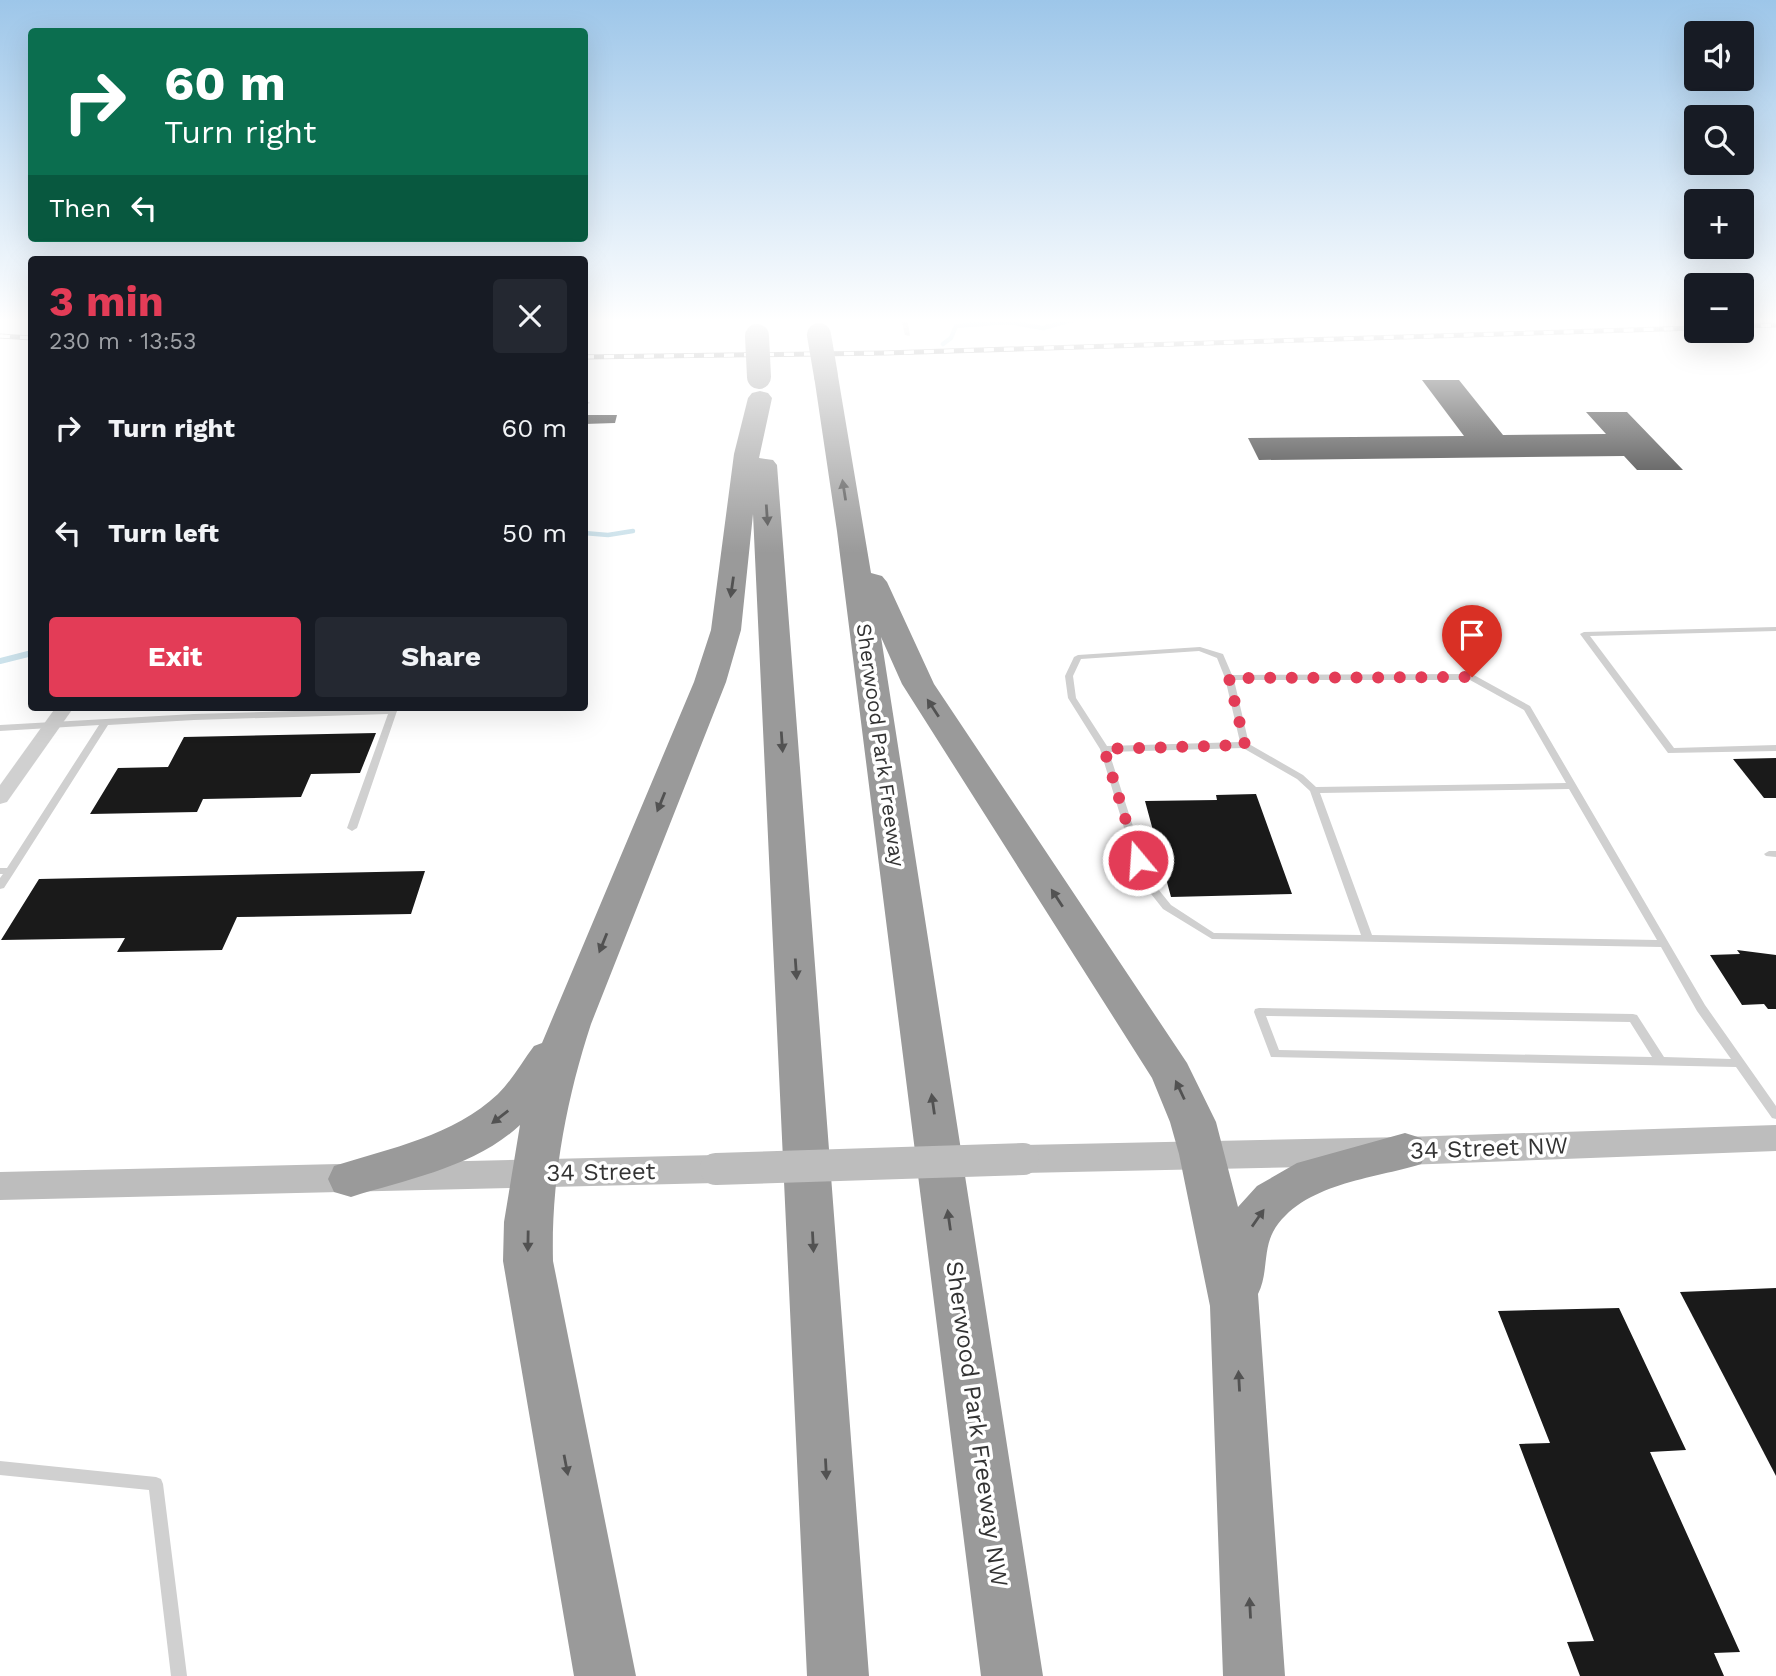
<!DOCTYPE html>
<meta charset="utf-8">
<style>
:root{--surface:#171b24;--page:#242831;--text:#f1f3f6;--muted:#9ea1a6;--accent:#e33c57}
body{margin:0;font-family:"Work Sans",sans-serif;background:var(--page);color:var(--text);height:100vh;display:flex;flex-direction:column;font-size:26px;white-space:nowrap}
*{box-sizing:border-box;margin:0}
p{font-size:23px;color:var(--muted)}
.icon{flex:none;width:38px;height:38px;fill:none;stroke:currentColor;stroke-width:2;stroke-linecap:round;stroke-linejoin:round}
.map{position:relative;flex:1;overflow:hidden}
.sheet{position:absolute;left:28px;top:256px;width:560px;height:455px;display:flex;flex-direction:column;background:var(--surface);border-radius:7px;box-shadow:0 7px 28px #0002}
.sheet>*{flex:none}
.guide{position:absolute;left:28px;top:28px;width:560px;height:214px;border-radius:7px;box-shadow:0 7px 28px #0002;background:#0b6e4f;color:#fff;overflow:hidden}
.fabs{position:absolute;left:1684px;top:21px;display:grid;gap:14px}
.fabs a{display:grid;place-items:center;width:70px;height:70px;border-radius:7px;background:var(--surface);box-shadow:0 7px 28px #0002;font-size:35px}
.pin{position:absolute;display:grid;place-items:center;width:60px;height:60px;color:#fff;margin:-72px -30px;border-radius:50% 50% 50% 0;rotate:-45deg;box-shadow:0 0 7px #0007}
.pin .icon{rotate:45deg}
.me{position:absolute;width:77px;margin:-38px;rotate:342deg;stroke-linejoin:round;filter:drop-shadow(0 0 5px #0008)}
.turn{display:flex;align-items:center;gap:24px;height:147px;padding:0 21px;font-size:32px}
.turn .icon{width:91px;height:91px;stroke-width:2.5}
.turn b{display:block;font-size:49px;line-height:60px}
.then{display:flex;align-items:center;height:66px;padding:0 21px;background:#0003;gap:14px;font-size:26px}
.round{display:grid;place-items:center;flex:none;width:74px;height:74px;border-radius:7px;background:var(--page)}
.summary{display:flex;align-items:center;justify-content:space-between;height:119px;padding:0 21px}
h1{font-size:42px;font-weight:700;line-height:52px;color:var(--accent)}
.cta{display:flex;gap:14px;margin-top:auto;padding:14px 21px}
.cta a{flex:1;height:80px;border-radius:7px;background:var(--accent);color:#fff;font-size:28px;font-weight:700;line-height:80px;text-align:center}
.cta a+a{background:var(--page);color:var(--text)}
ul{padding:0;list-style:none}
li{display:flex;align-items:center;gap:21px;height:105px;padding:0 21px}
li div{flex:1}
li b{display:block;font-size:26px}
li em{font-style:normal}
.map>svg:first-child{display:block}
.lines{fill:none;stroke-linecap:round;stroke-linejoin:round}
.stream-far1{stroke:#cce2eb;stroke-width:4.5}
.stream{stroke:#cce2eb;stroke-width:6}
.building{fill:#1a1a1a}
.service{fill:#d0d0d0;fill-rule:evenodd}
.minor{fill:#d0d0d0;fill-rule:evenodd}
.secondary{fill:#bdbdbd;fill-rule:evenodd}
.motorway{fill:#9a9a9a;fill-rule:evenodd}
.rail-casing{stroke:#888;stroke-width:5}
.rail{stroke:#fff;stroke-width:3.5;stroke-dasharray:10;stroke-linecap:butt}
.secondary-bridge{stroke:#bdbdbd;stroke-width:32}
.motorway-bridge{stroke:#9a9a9a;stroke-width:24}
.oneway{fill:#525252}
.route{stroke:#e33c57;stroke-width:12;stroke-dasharray:0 21.6}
.labels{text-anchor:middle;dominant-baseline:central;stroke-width:7;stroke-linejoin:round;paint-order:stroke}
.street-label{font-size:21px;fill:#333;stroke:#fff}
.near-street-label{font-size:24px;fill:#333;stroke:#fff}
</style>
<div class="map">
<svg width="1776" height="1676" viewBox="0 0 1776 1676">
<rect width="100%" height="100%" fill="#fff"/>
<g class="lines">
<!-- stream-far1 -->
<g class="stream-far1">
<polyline points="943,344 951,338 956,326 1007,322 1043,328 1079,318"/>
<polyline points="584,533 608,535 633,531"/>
</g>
<!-- stream -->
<polyline class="stream" points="0,661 32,653"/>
</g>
<!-- building -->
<g class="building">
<polygon points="1422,380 1459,380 1503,435 1606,434 1586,412 1627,412 1683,470 1637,470 1624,456 1259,460 1248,438 1464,436"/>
<polygon points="584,415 617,415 615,423 584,424"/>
<polygon points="376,733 360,773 311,774 301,797 203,799 197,812 90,814 118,768 168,767 184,737"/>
<polygon points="1776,758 1776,798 1764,798 1733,759"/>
<polygon points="1256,794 1292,894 1171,897 1145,801 1217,800 1216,795"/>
<polygon points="425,871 411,914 237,917 222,950 117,952 125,938 1,940 39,879"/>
<polygon points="1737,950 1776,955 1776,1009 1768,1009 1764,1004 1742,1005 1710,955 1740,954"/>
<polygon points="1776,1288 1776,1476 1680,1292"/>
<polygon points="1619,1308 1686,1450 1650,1452 1740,1652 1714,1653 1724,1676 1580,1676 1567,1642 1594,1641 1519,1444 1550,1443 1498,1311"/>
</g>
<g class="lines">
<!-- service -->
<g class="service">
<polygon points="901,318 907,318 910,336 905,335"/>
<polygon points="584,401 589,402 590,403 584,405"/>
<polygon points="1776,627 1776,631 1590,636 1674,748 1776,745 1776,751 1668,753 1580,634 1584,632"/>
<path d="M1200 647 1223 654 1232 675 1472 674 1530 706 1705 1005 1776 1106V1119L1772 1118 1736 1067 1271 1057 1254 1012 1255 1009 1259 1008 1633 1014 1637 1015 1664 1057 1731 1059 1697 1011 1661 947 1212 939 1163 909 1140 880 1100 749 1068 698 1065 676 1074 657 1078 655ZM1199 651 1217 658 1225 678 1240 742 1107 746 1076 698 1073 676 1081 659ZM1234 680H1470L1524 710 1566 783 1316 787 1303 775 1249 744ZM1243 748 1297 779 1310 791 1361 935 1214 933 1171 905 1150 879 1109 752ZM1569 789 1657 940 1372 935 1320 793ZM1266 1016 1630 1022 1652 1057 1279 1050Z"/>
<polygon points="393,708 397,711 357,828 352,831 347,828 388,714 194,720 108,725 15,871 4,888 0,889 0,878 3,874 0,874 0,868 7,868 99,725 0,731 0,725 194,714"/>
<polygon points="1769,851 1776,851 1776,857 1766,856 1764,854"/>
<polygon points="0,1461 156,1477 161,1479 163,1484 187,1676 171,1676 149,1490 0,1475"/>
</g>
<!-- minor -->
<polygon class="minor" points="56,707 74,707 7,802 0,804 0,785"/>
<!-- secondary -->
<g class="secondary">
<polygon points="1776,1125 1776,1151 1405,1165 1023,1173 1011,1169 1005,1159 1011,1149 1023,1145 1405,1137"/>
<polygon points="716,1155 729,1159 734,1169 729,1179 716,1183 0,1200 0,1172"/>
</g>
<!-- motorway -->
<g class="motorway">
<path d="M826 369 834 371 838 376 871 573 882 576 887 582 934 684 1187 1063 1216 1122 1238 1207 1257 1186 1297 1163 1405 1133 1421 1138 1428 1151 1421 1164C1374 1179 1301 1183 1273 1232 1263 1251 1268 1275 1258 1294L1285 1676H1223L1210 1306 1179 1154 1170 1122 1152 1078 902 684 881 637 1043 1676H981L837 531 814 376 818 371Z"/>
<path d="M760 391 768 393 772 398 759 458 773 460 777 465 869 1676H807L753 514 741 630 726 682 591 1024C566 1100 551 1181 553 1261L636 1676H574L503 1261 504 1222 520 1125C475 1167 408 1179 351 1197L334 1192 328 1179 334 1166C391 1148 453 1136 498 1094 512 1080 522 1062 534 1046L542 1043 694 682 711 630 734 454 748 398 752 393Z"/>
</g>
<!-- rail casing -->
<g class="rail-casing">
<g id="rail">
<polyline points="1741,326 1776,325"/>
<polyline points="0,336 32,338"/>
<polyline points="584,357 884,353 1696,328"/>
</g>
</g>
<!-- rail -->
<use href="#rail" class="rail"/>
<!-- secondary-bridge -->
<polyline class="secondary-bridge" points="716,1169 1023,1159"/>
<!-- motorway-bridge -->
<g class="motorway-bridge">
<polyline points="819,335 826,376"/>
<polyline points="757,336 759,377"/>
</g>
</g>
<!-- one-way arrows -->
<defs><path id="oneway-solid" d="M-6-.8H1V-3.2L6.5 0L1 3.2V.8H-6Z" transform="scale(1.75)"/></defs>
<g class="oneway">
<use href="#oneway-solid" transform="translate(844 490) rotate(-99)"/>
<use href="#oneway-solid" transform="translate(767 515) rotate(86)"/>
<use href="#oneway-solid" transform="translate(732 587) rotate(98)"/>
<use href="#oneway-solid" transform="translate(933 708) rotate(-123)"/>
<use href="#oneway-solid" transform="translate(782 742) rotate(86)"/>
<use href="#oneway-solid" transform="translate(661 802) rotate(112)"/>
<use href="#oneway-solid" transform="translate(1057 898) rotate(-123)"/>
<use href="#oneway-solid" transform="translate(603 943) rotate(112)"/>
<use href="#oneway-solid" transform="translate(796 969) rotate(86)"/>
<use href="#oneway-solid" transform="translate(1180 1090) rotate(-115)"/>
<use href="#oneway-solid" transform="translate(933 1104) rotate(-98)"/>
<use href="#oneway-solid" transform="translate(500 1117) rotate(142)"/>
<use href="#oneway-solid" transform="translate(1258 1218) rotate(-55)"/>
<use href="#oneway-solid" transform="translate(949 1220) rotate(-98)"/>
<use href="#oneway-solid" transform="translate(528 1241) rotate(91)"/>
<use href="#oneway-solid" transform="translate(813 1242) rotate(87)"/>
<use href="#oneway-solid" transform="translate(1239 1381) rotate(-93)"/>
<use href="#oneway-solid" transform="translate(566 1465) rotate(79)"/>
<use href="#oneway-solid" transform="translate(826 1469) rotate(87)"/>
<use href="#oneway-solid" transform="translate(1250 1608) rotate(-93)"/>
</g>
<!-- sky -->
<linearGradient id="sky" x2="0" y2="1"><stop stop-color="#9dc6e9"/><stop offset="0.58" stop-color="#fff"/><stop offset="1" stop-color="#fff" stop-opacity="0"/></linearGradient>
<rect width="1776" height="553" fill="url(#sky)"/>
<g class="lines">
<!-- route -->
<polyline class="route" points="1138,860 1104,749 1245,745 1229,678 1472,677"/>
</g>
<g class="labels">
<!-- street labels -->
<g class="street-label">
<text transform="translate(881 745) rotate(82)">Sherwood Park Freeway</text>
</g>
<!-- near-street labels -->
<g class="near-street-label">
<text transform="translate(1489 1148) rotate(-2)">34 Street NW</text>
<text transform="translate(601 1172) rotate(-1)">34 Street</text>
<text transform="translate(977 1424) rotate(82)">Sherwood Park Freeway NW</text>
</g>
</g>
</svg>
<div class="fabs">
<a><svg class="icon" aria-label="sound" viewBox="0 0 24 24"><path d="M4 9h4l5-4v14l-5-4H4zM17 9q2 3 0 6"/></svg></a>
<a><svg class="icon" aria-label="search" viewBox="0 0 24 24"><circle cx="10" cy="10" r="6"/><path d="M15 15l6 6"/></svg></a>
<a>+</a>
<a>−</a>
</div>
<div class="pin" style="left:1472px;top:677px;background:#d93025"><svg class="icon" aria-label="arrive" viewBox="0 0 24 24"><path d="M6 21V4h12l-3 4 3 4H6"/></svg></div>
<svg class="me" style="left:1138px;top:860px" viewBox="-20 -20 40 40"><circle r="17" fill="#e33c57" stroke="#fff" stroke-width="3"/><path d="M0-11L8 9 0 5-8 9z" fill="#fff"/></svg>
<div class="guide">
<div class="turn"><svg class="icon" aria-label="right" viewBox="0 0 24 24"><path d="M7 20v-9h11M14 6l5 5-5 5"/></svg><div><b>60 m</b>Turn right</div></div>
<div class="then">Then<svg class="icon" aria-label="left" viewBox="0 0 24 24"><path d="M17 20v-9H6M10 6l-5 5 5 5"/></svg></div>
</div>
<section class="sheet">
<div class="summary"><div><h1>3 min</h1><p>230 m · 13:53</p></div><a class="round"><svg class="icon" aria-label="close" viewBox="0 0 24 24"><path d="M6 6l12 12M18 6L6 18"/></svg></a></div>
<ul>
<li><svg class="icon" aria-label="right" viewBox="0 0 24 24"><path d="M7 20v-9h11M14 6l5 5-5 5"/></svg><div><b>Turn right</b></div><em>60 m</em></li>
<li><svg class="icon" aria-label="left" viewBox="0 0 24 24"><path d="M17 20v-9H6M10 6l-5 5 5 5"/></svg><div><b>Turn left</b></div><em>50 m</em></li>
</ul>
<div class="cta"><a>Exit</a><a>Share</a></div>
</section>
</div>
